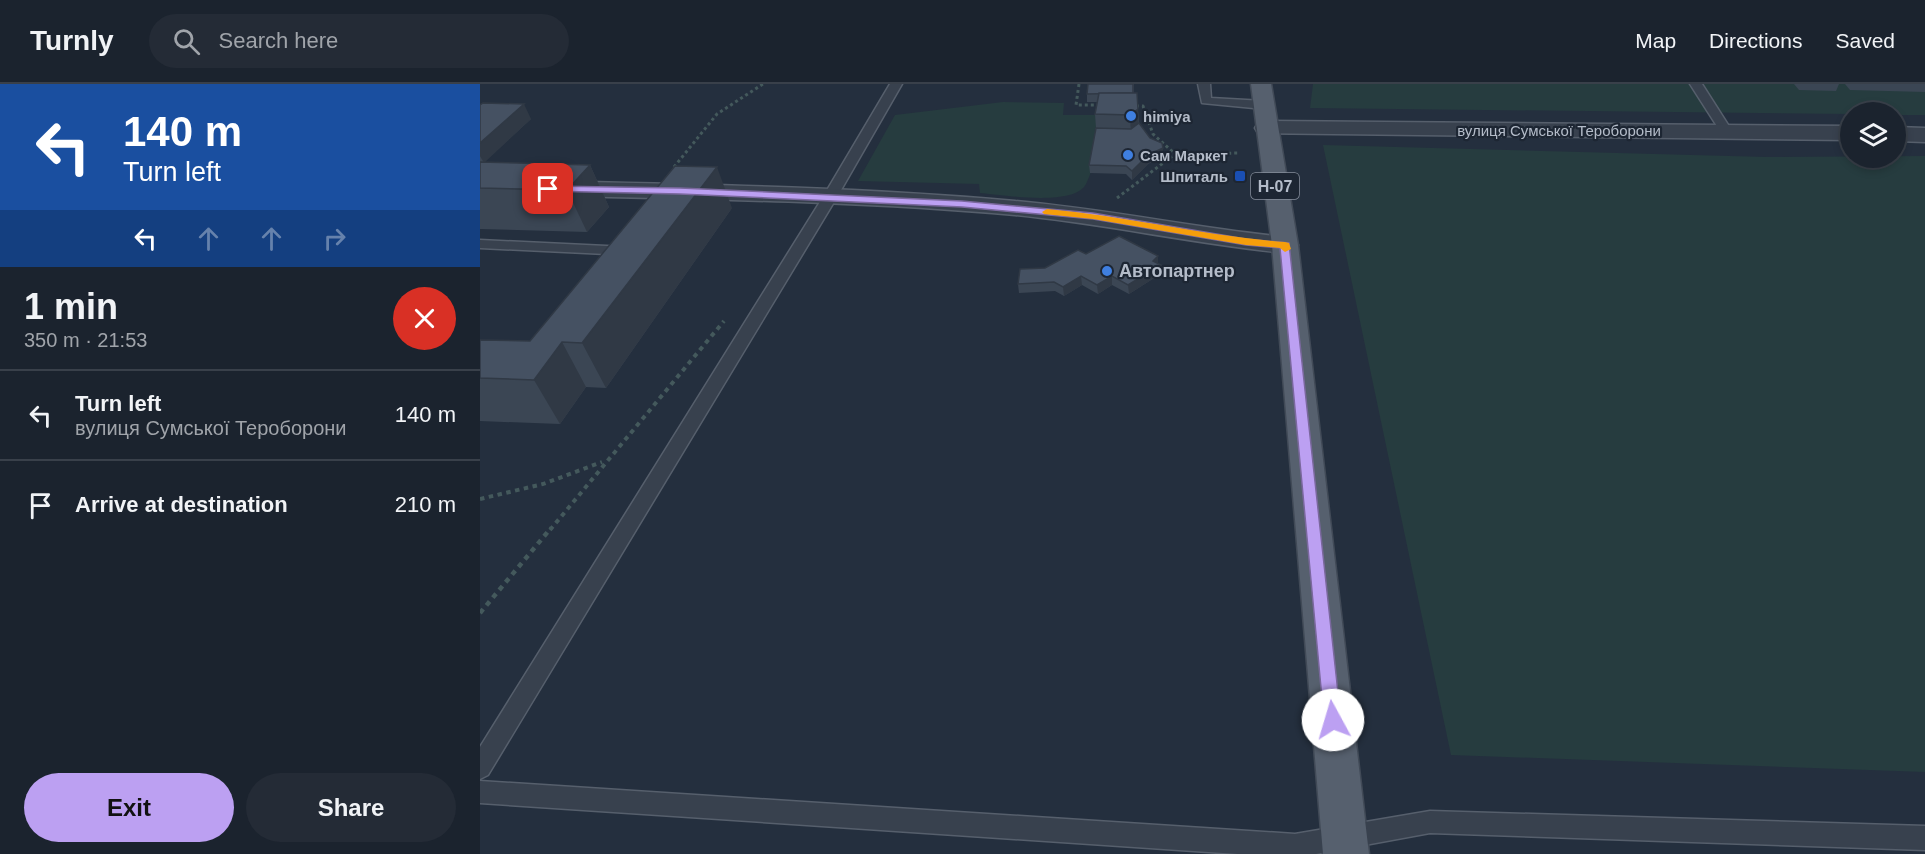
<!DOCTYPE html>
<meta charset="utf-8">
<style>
:root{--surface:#1b232e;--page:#242b36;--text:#f1f3f6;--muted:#a0a4aa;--line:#39404a;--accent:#bca0f2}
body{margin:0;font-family:Arial,sans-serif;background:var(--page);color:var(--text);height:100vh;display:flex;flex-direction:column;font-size:22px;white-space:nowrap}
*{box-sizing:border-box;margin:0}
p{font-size:20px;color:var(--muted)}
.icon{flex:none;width:33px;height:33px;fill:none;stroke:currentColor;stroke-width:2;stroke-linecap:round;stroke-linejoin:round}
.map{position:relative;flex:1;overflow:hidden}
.panel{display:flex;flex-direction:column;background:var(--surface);width:480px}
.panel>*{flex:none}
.banner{background:#1a4fa0;color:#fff;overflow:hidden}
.buttons{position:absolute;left:1360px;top:18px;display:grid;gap:12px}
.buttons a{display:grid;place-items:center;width:66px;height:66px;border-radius:50%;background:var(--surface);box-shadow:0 3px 9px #0003,0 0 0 2px var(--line);font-size:30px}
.pin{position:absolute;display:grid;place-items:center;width:51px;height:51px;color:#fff;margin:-26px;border-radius:12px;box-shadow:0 3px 9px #0006}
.me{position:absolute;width:66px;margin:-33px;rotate:354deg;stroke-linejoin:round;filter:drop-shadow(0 0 4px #0008)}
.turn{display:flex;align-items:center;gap:21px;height:126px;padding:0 24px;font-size:27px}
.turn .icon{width:78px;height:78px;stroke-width:2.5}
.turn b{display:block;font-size:42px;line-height:51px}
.lanes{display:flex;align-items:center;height:57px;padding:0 24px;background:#0003;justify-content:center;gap:30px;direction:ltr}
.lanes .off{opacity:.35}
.round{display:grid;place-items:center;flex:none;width:63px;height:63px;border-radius:32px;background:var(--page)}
.summary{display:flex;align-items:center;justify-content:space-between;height:102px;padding:0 24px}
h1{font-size:36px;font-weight:600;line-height:45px}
.cta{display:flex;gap:12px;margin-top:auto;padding:12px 24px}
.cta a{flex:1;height:69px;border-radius:36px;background:var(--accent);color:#111;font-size:24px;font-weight:600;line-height:69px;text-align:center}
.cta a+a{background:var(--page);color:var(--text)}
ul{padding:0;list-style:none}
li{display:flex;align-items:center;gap:18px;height:90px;padding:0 24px;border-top:2px solid var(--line)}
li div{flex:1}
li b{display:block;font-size:22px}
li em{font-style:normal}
header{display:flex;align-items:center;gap:36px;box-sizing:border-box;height:84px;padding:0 30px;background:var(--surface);border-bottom:2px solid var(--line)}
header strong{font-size:28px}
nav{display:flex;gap:33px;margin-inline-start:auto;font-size:21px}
.search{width:420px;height:54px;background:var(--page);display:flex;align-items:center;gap:15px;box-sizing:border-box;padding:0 21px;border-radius:33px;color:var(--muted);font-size:22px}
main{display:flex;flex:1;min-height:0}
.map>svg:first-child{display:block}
.green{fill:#263c3f}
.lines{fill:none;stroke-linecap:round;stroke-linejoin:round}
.service-casing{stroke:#565f6c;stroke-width:3}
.minor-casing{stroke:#565f6c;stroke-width:3}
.primary-casing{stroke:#414a57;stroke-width:3}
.path-far2{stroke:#44595c;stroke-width:3;stroke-dasharray:3 3;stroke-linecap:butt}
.path-far1{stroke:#44595c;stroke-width:4;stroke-dasharray:4.5 4.5;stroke-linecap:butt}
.path{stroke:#44595c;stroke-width:4.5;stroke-dasharray:5 5;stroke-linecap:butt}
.service{fill:#38414e;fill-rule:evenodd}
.minor{fill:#38414e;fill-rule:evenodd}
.primary{fill:#56606e;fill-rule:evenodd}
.wall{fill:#3b4654}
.shaded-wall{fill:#303945}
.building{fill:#455162;stroke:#303945;stroke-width:1.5}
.route{fill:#bca0f2;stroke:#7a689d;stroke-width:1.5}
.slow{fill:#f59e0b}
.shop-dot{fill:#3f7fe0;stroke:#1d2633;stroke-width:2}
.transit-dot{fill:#1a4fb4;stroke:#1d2633;stroke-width:2}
.labels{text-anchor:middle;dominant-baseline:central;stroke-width:4.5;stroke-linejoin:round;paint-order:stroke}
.far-poi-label{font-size:15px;font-weight:bold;fill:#b4bcc9;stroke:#1d2633;text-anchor:start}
.far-street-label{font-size:15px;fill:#b4bcc9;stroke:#1d2633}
.shield{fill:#1d2633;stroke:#878f9c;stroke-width:1.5}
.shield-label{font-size:16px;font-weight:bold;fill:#b4bcc9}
.poi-label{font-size:18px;font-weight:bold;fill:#b4bcc9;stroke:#1d2633;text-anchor:start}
</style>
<header>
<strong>Turnly</strong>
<div class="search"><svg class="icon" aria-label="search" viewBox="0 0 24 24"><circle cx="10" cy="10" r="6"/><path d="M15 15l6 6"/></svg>Search here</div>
<nav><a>Map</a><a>Directions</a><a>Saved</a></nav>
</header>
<main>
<section class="panel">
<div class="banner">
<div class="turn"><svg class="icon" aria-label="left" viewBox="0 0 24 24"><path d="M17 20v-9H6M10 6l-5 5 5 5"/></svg><div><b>140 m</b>Turn left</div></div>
<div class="lanes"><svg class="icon" aria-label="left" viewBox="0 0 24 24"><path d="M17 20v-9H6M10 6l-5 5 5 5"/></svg><svg class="icon off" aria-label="ahead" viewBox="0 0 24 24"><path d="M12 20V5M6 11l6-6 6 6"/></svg><svg class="icon off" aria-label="ahead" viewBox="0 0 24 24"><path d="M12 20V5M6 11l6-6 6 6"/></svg><svg class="icon off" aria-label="right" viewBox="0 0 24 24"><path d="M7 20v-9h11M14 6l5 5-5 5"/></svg></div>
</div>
<div class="summary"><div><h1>1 min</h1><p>350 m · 21:53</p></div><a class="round" style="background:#d93025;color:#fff"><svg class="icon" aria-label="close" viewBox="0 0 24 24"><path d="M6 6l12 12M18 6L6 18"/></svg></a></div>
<ul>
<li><svg class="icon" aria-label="left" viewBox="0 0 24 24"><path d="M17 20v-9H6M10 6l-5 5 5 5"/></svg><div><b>Turn left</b><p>вулиця Сумської Тероборони</p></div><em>140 m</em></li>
<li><svg class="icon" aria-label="arrive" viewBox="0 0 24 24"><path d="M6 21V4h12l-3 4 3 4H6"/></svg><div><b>Arrive at destination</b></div><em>210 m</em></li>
</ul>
<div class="cta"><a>Exit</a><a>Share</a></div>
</section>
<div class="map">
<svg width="1445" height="770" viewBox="0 0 1445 770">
<rect width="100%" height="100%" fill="#242f3e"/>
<!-- green -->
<g class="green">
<polygon points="833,0 1445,0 1445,31 1416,31 1416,28 1371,30 830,24"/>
<path d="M523 18 584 19 583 31H620C617 52 616 81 606 100 594 123 524 111 500 109L499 100 378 97 415 31Z"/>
<polygon points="843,61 1287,73 1445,72 1445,688 971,671"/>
</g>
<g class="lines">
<!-- service casing -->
<g class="service-casing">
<g id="service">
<polygon points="410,0 422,0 357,113 8,691 0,695 0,663 343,113"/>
<polygon points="718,0 730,0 731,14 784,17 790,21 784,25 722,19"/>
<polygon points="1210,0 1222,0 1252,47 1250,50 1242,50"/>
<polygon points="0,156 147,163 154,167 147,171 0,164"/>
<polygon points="0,697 815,750 950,727 1445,742 1445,766 950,749 836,770 758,770 0,719"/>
</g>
</g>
<!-- minor casing -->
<g class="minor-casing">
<g id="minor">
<polygon points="786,37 1371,42 1371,56 778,49 775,44 778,39"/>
<polygon points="1416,43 1445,44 1445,58 1416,57"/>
<path d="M0 96C178 100 357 101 535 117 626 125 715 144 805 153L814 156 818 161 814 166 805 169C715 160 626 140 535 131 357 115 178 115 0 110Z"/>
</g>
</g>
<!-- primary casing -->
<g class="primary-casing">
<polygon id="primary" points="771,0 791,0 818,161 889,770 843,770 792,161"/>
</g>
<!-- path-far2 -->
<g class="path-far2">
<polyline points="599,0 596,21 621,21"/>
<polyline points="656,22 663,22 673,50 695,70"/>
<polyline points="194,83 237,30 283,0"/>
<polyline points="637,114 695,70 760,69"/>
</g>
<!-- path-far1 -->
<g class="path-far1">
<polyline points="0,415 63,400 122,378"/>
<polyline points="70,446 244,237"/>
</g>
<!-- path -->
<polyline class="path" points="0,529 71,444"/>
<!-- service -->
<use href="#service" class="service"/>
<!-- minor -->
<use href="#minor" class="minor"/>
<!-- primary -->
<use href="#primary" class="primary"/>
</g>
<!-- wall -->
<g class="wall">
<polygon points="608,0 654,0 654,9 658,25 659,39 683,72 668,80 652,96 646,90 610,89 609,81 616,44 615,30 617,18 607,18 607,10"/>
<polygon points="1314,0 1359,0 1356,7 1319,6"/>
<polygon points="1365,0 1445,0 1445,8 1370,6"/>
<polygon points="0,21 51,35 4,78 110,81 129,123 107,148 0,145"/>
<polygon points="252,124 126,304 106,303 80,340 0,337 0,256 50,257"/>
<polygon points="606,170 678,179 681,181 682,189 649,210 632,201 618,210 602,201 584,212 575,207 539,209 538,200 565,184"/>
</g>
<!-- shaded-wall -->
<g class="shaded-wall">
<polygon points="44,20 51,35 4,79 0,72 0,59"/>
<polygon points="658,25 659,47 651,53 650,31"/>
<polygon points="683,64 683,72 668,80 652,96 652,87 668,71"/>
<polygon points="110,81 129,123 107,148 87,106"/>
<polygon points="237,83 252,124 126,304 102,259"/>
<polygon points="678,172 678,181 673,177"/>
<polygon points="681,181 682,189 649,210 648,201"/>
<polygon points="601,192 602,201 584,212 583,203"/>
<polygon points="632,192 632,201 618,210 617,201"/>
<polygon points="82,258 106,303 80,340 54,296"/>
</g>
<!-- building -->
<g class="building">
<polygon points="608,0 653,0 653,9 607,10"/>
<polygon points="619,9 657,9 658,25 650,31 615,30"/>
<polygon points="3,19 44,20 0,59 0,21"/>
<polygon points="659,39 670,54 682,59 683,64 668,71 652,87 646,82 609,81 616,44 651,45"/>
<polygon points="0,78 110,81 87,106 0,104"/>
<polygon points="195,82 237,83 102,259 82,258 54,296 0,294 0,256 50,257"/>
<polygon points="639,152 678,172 673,177 681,181 648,201 632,192 617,201 601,192 583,203 574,198 538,200 540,185 565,184 598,166 606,170"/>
</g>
<!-- route -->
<polygon class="route" points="68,102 200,104 482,117 613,129 766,155 809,159 861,636 859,642 853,644 847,642 844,636 800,164 766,161 613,135 482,123 200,110 65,107 65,103"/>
<!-- slow -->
<path class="slow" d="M567 125C647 132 725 152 805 158L809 159 811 165 805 168 800 164 766 161 613 135 564 130 562 128Z"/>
<!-- markers -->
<g class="shop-dot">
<circle cx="651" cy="32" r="6"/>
<circle cx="648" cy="71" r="6"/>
<circle cx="627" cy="187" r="6"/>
</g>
<rect class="transit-dot" x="754" y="86" width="12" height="12" rx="3"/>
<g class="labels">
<!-- far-poi labels -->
<g class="far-poi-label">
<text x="663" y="32">himiya</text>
<text x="660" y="71">Сам Маркет</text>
<text x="748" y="92" text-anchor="end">Шпиталь</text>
</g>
<!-- far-street labels -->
<g class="far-street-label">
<text x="1079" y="46">вулиця Сумської Тероборони</text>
</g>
<!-- shield labels -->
<rect class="shield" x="771" y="89" width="48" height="26" rx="4.5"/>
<g class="shield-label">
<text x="795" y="102">Н-07</text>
</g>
<!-- poi labels -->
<g class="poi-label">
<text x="639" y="187">Автопартнер</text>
</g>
</g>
</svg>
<div class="buttons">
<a><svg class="icon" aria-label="layers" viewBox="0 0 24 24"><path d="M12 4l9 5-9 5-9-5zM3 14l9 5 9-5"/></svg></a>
</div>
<div class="pin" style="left:68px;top:105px;background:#d93025"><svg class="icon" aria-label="arrive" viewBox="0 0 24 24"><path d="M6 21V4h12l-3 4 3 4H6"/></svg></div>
<svg class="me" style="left:853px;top:636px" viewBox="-20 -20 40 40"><circle r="19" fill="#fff"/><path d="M0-13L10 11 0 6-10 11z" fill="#bca0f2"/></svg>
</div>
</main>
